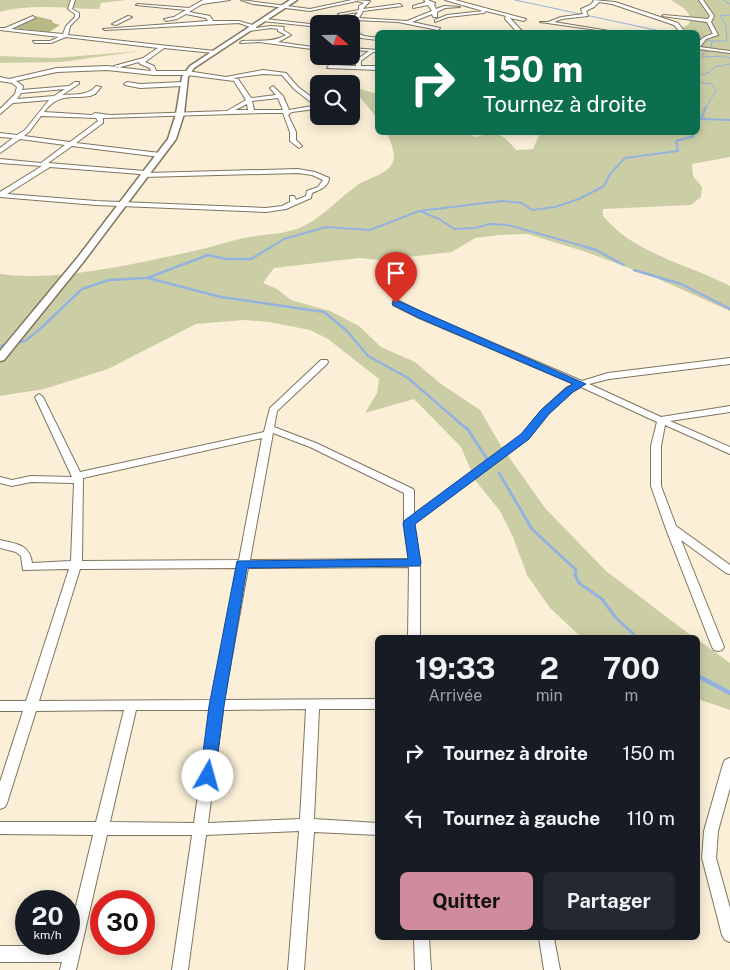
<!DOCTYPE html>
<html lang="fr">
<meta charset="utf-8">
<style>
:root{--surface:#171b24;--page:#242831;--text:#f1f3f6;--muted:#9ea1a6;--accent:#d08c9d}
body{margin:0;font-family:"Public Sans",sans-serif;background:var(--page);color:var(--text);height:100vh;display:flex;flex-direction:column;font-size:19px;white-space:nowrap}
*{box-sizing:border-box;margin:0}
p{font-size:16px;color:var(--muted)}
.icon{flex:none;width:28px;height:28px;fill:none;stroke:currentColor;stroke-width:2;stroke-linecap:round;stroke-linejoin:round}
.map{position:relative;flex:1;overflow:hidden}
.sheet{position:absolute;left:375px;top:635px;width:325px;height:305px;display:flex;flex-direction:column;background:var(--surface);border-radius:8px;box-shadow:0 2px 12px #0003}
.sheet>*{flex:none}
.hud{position:absolute;left:375px;top:30px;width:325px;height:105px;border-radius:8px;box-shadow:0 2px 12px #0003;background:#0b6e4f;color:#fff;overflow:hidden}
.needle{width:32px;rotate:110deg}
.tools{position:absolute;left:310px;top:15px;display:grid;gap:10px}
.tools a{display:grid;place-items:center;width:50px;height:50px;border-radius:8px;background:var(--surface);box-shadow:0 2px 12px #0003;font-size:25px}
.speed{position:absolute;left:15px;top:890px;display:flex;gap:10px;font-size:25px;font-weight:700;text-align:center}
.speed>*{display:grid;place-content:center;width:65px;height:65px;border-radius:50%;background:var(--surface);box-shadow:0 2px 12px #0003;line-height:1}
.speed small{font-size:12px;font-weight:400}
.speed .limit{border:8px solid #d22;background:#fff;color:#111}
.pin{position:absolute;display:grid;place-items:center;width:42px;height:42px;color:#fff;margin:-51px -21px;border-radius:50% 50% 50% 0;rotate:-45deg;box-shadow:0 0 5px #0007}
.pin .icon{rotate:45deg}
.me{position:absolute;width:55px;margin:-28px;rotate:7deg;stroke-linejoin:round;filter:drop-shadow(0 0 4px #0008)}
.turn{display:flex;align-items:center;gap:18px;height:105px;padding:0 25px;font-size:22px}
.turn .icon{width:65px;height:65px;stroke-width:2.5}
.turn b{display:block;font-size:35px;line-height:42px}
.eta{display:flex;justify-content:space-evenly;align-items:center;height:85px;text-align:center}
.eta b{font-size:30px;font-weight:700;line-height:35px}
.primary-button{display:flex;gap:10px;margin-top:auto;padding:10px 25px}
.primary-button a{flex:1;height:58px;border-radius:8px;background:var(--accent);color:#111;font-size:20px;font-weight:700;line-height:58px;text-align:center}
.primary-button a+a{background:var(--page);color:var(--text)}
ul{padding:0;list-style:none}
li{display:flex;align-items:center;gap:15px;height:65px;padding:0 25px}
li div{flex:1}
li b{display:block;font-size:19px}
li em{font-style:normal}
.map>svg:first-child{display:block}
.green{fill:#cbcea5}
.forest{fill:#b7ba84}
.lines{fill:none;stroke-linecap:round;stroke-linejoin:round}
.stream-far4{stroke:#93b2de;stroke-width:1}
.stream-far3{stroke:#93b2de;stroke-width:2}
.stream-far2{stroke:#93b2de;stroke-width:2.5}
.stream-far1{stroke:#93b2de;stroke-width:3}
.stream{stroke:#93b2de;stroke-width:4.5}
.minor-casing{stroke:#7f755f;stroke-width:2}
.tertiary-casing{stroke:#7f755f;stroke-width:3}
.minor{fill:#fff;fill-rule:evenodd}
.tertiary{fill:#fff;fill-rule:evenodd}
.route{fill:#1a73e8;stroke:#114b97}
</style>
<div class="map">
<svg width="730" height="970" viewBox="0 0 730 970">
<rect width="100%" height="100%" fill="#fbf0d7"/>
<!-- green -->
<g class="green">
<path d="M0 0H127L101 3 99 9C66 9 33 3 0 12Z"/>
<path d="M671 0H730V157L692 164 693 176 702 187 701 197 691 205 603 209V216C636 255 686 263 730 286V311L656 278 586 252 528 234 499 235 475 238 452 252 380 260 359 258 274 268 263 283 277 289 291 300 330 311 359 326 381 347 415 362 441 384 480 410 501 446 545 508 606 571 693 637H581L550 608 527 575 513 537 500 511 475 480 461 447 414 399 365 413 377 393 379 379 328 339 310 330 269 322 244 320 196 324 108 369 44 389 0 396V274C58 282 140 263 198 250 215 246 232 240 250 237 267 234 285 234 302 227 323 217 340 197 359 184 370 178 389 173 393 162 396 152 390 141 387 133L467 132 475 137C497 131 501 132 516 150L533 149 540 133 698 132V32H676L689 24C693 11 681 7 671 0Z"/>
<polygon points="141,51 61,62 0,63 0,56 54,58"/>
<polygon points="351,86 377,94 377,118"/>
<polygon points="698,640 730,663 730,710 698,699"/>
</g>
<!-- forest -->
<polygon class="forest" points="35,16 52,20 53,23 60,25 49,32 14,28 15,25"/>
<g class="lines">
<!-- stream-far4 -->
<g class="stream-far4">
<polyline points="515,0 665,32"/>
<polyline points="723,0 730,4"/>
<polyline points="730,15 720,16 726,25 727,41 712,41 711,49 703,53 703,57 722,56 730,58"/>
<polyline points="698,38 712,41"/>
<polyline points="698,76 710,72 714,67 730,64"/>
<polyline points="698,82 712,84 716,91 705,108"/>
</g>
<!-- stream-far3 -->
<g class="stream-far3">
<polyline points="701,119 730,120"/>
<polyline points="698,120 701,119 706,107"/>
<polyline points="420,211 439,219 454,229 475,228 489,224 508,225 590,248"/>
<polyline points="269,248 284,239 326,227 370,230 419,211 502,201 522,203 532,210 555,207 579,199 604,186 610,174 625,158 678,151 676,141 694,136 690,132"/>
</g>
<!-- stream-far2 -->
<g class="stream-far2">
<polyline points="585,247 596,250 624,265"/>
<polyline points="634,270 681,284 730,309"/>
<polyline points="148,278 221,297 324,312 347,331 368,356 408,378 468,430"/>
<polyline points="16,343 25,341 40,329 82,289 109,280 147,278 208,255 226,259 251,259 271,247"/>
<polyline points="0,346 7,345"/>
</g>
<!-- stream-far1 -->
<g class="stream-far1">
<polyline points="467,428 487,459"/>
<polyline points="499,473 532,529 576,570 575,575 579,583 602,599 616,618 638,638"/>
</g>
<!-- stream -->
<polyline class="stream" points="698,676 730,693"/>
<!-- minor casing -->
<g class="minor-casing">
<g id="minor">
<path d="M71 0H75L72 9 79 13V17L70 26 68 35 215 51 213 53 164 48 145 62 154 66 156 71H187L226 77 263 70 286 73 298 87 317 101 318 106 315 109 292 112 288 115 296 132V140L302 146 299 148 290 141V132L283 113H264L103 118V123L76 143 160 153 163 155 160 157 72 146 48 163 145 171 148 173 298 169 315 172 329 178C329 186 320 190 312 193L311 198 286 209 266 212 96 205 0 197V192L42 166 0 163V159L41 163 65 145 20 139 0 153V148L13 138 0 137V133L17 135 25 130 49 100 13 103 0 114V109L15 94 17 87 12 83 0 81V77L9 79 57 68 107 66 151 71 150 68 140 64 139 62 117 68 114 66 143 58 158 48 66 37 51 43H35L33 41H50L59 37 0 30V28H5L33 16 35 18 11 29 63 34 66 26 75 17V14L68 9ZM107 70 154 75H187L234 81 246 100 227 111 110 115 95 113 92 115 44 112C59 93 68 99 90 96L95 94 101 87 96 86C88 96 75 94 62 95L79 84V82H75L69 86 22 90 23 86 16 81 57 72ZM263 74 282 75 294 89 312 103V106L289 110 283 96 273 86 270 88 276 95 251 98 238 79 233 78ZM65 89 54 96 17 99 21 93ZM278 98 283 110H254L252 101ZM247 104 248 110H235ZM41 116 96 118 98 121 70 142 24 136 29 132ZM50 167 140 174 143 177 298 173 312 175 323 180 318 187 307 191 306 196 296 200 294 196H290V202L282 206 266 208 96 201 7 194Z"/>
<path d="M203 0H230L202 4 189 12 210 16 213 21H239L256 26V28L271 26 284 27 283 30 291 35 278 42 319 48V50L259 42 240 43 242 41C258 40 272 43 286 35L278 31V29L271 28 249 31 247 29 253 28 239 23 105 30 103 29 208 21 206 18 186 14 177 19 166 21 164 19 174 17 186 10 136 5 138 4 189 8Z"/>
<path d="M241 0 310 9 352 0 370 1 363 9 400 4 402 6 363 11 359 18 407 21 432 11 428 5 413 8V6L426 2 424 0H428L435 3 434 5 436 9 444 6 460 7 445 8 437 12V17H433L432 14 412 22 440 28 438 30 398 22 355 20 339 23V21C347 20 354 19 358 12L340 15 338 14 359 10V6L364 3 357 1 310 11 253 4Z"/>
<polygon points="445,0 455,0 526,19 524,21 510,18 521,30 525,32 517,32 505,19 506,16 486,11 484,13 448,17 435,22 435,20 447,15 483,11"/>
<polygon points="593,0 615,2 678,23 685,32 680,32 674,25 612,4 599,2 594,7 586,11 588,16 562,19 554,22 609,31 611,32 540,22 548,22 561,17 583,14 581,9 590,5 594,1"/>
<path d="M699 0H703L714 16 711 22 718 35 706 39 700 47 730 51V53L698 49C698 38 704 37 713 34L707 22 662 16 664 15 708 19 710 16Z"/>
<polygon points="128,16 132,17 116,25 112,24"/>
<polygon points="265,19 319,25 319,27 263,21"/>
<polygon points="351,30 364,36 378,38 378,40 361,38 351,33"/>
<polygon points="351,48 378,50 378,52 373,52 361,61 361,66 378,66 378,70 327,68 329,65 356,66 356,60 369,51 351,50"/>
<rect x="325" y="56" width="4" height="6"/>
<polygon points="127,82 140,84 183,82 186,84 183,86 140,88 125,85 124,84"/>
<path d="M393 301H399L425 314 582 381 608 373 730 358V364L609 379 589 384 661 417 730 406V412L670 421 730 447V454L665 425 661 446V486L676 526 730 565V574L726 573 681 540 724 647 722 650 718 651 714 650 712 647 666 529 651 486V446L657 422 581 387 572 392 548 414 528 439 414 524 420 563V638H408L409 567 248 568 224 700 378 699V709H319L314 819 378 823V835L314 832 304 970H288L299 831 206 835 188 970H172L192 835H107L76 970H60L62 962H0V946H66L67 944H69V935L93 835 0 834V822H96L124 710 36 711 7 803 5 807 0 809V782L23 711H0V701H26L69 569 23 570 21 556 16 552 0 548V540C16 544 30 544 32 563L71 561 74 483 31 482 12 486 0 483V477L12 480 31 476 72 477 35 397 39 394 43 397 80 472 264 432 270 408 321 360H327L328 362 327 364 277 411 274 427 316 443 413 489 414 491V514L522 435 542 410 566 388 574 384 419 318 393 305ZM273 433 310 447 404 493V523L409 559 250 560ZM262 438 239 560 82 561 83 478ZM237 568 212 700 39 701 80 569ZM306 709 300 819 208 823 223 710ZM136 710H210L194 823 110 822Z"/>
<polygon points="730,758 730,788 718,831 716,858 730,908 730,942 725,940 722,935 702,858 704,831 723,764 725,760"/>
<polygon points="414,938 429,938 431,970 415,970"/>
<polygon points="539,938 554,938 560,970 544,970"/>
</g>
</g>
<!-- tertiary casing -->
<g class="tertiary-casing">
<polygon id="tertiary" points="290,0 297,0 194,68 188,77 184,114 176,139 84,261 4,360 0,361 0,351 78,257 168,139 176,114 182,77 190,66"/>
</g>
<!-- minor -->
<use href="#minor" class="minor"/>
<!-- tertiary -->
<use href="#tertiary" class="tertiary"/>
</g>
<!-- route -->
<polygon class="route" points="396,300 586,384 573,392 549,414 529,439 415,524 421,563 420,566 247,568 224,706 215,776 213,781 208,783 202,781 200,776 209,706 237,561 408,559 403,523 405,520 521,434 541,410 566,388 573,384 419,318 393,305 392,303"/>
</svg>
<div class="tools">
<a><svg class="needle" viewBox="-14 -14 28 28"><path d="M0-13l5 13h-10z" fill="#e53935"/><path d="M0 13l5-13h-10z" fill="#9ea1a6"/></svg></a>
<a><svg class="icon" aria-label="search" viewBox="0 0 24 24"><circle cx="10" cy="10" r="6"/><path d="M15 15l6 6"/></svg></a>
</div>
<div class="speed"><div>20<small>km/h</small></div><div class="limit">30</div></div>
<div class="pin" style="left:396px;top:303px;background:#d93025"><svg class="icon" aria-label="arrive" viewBox="0 0 24 24"><path d="M6 21V4h12l-3 4 3 4H6"/></svg></div>
<svg class="me" style="left:208px;top:776px" viewBox="-20 -20 40 40"><circle r="19" fill="#fff"/><path d="M0-13L10 11 0 6-10 11z" fill="#1a73e8"/></svg>
<div class="hud">
<div class="turn"><svg class="icon" aria-label="right" viewBox="0 0 24 24"><path d="M7 20v-9h11M14 6l5 5-5 5"/></svg><div><b>150 m</b>Tournez à droite</div></div>
</div>
<section class="sheet">
<div class="eta">
<div><b>19:33</b><p>Arrivée</p></div>
<div><b>2</b><p>min</p></div>
<div><b>700</b><p>m</p></div>
</div>
<ul>
<li><svg class="icon" aria-label="right" viewBox="0 0 24 24"><path d="M7 20v-9h11M14 6l5 5-5 5"/></svg><div><b>Tournez à droite</b></div><em>150 m</em></li>
<li><svg class="icon" aria-label="left" viewBox="0 0 24 24"><path d="M17 20v-9H6M10 6l-5 5 5 5"/></svg><div><b>Tournez à gauche</b></div><em>110 m</em></li>
</ul>
<div class="primary-button"><a>Quitter</a><a>Partager</a></div>
</section>
</div>
